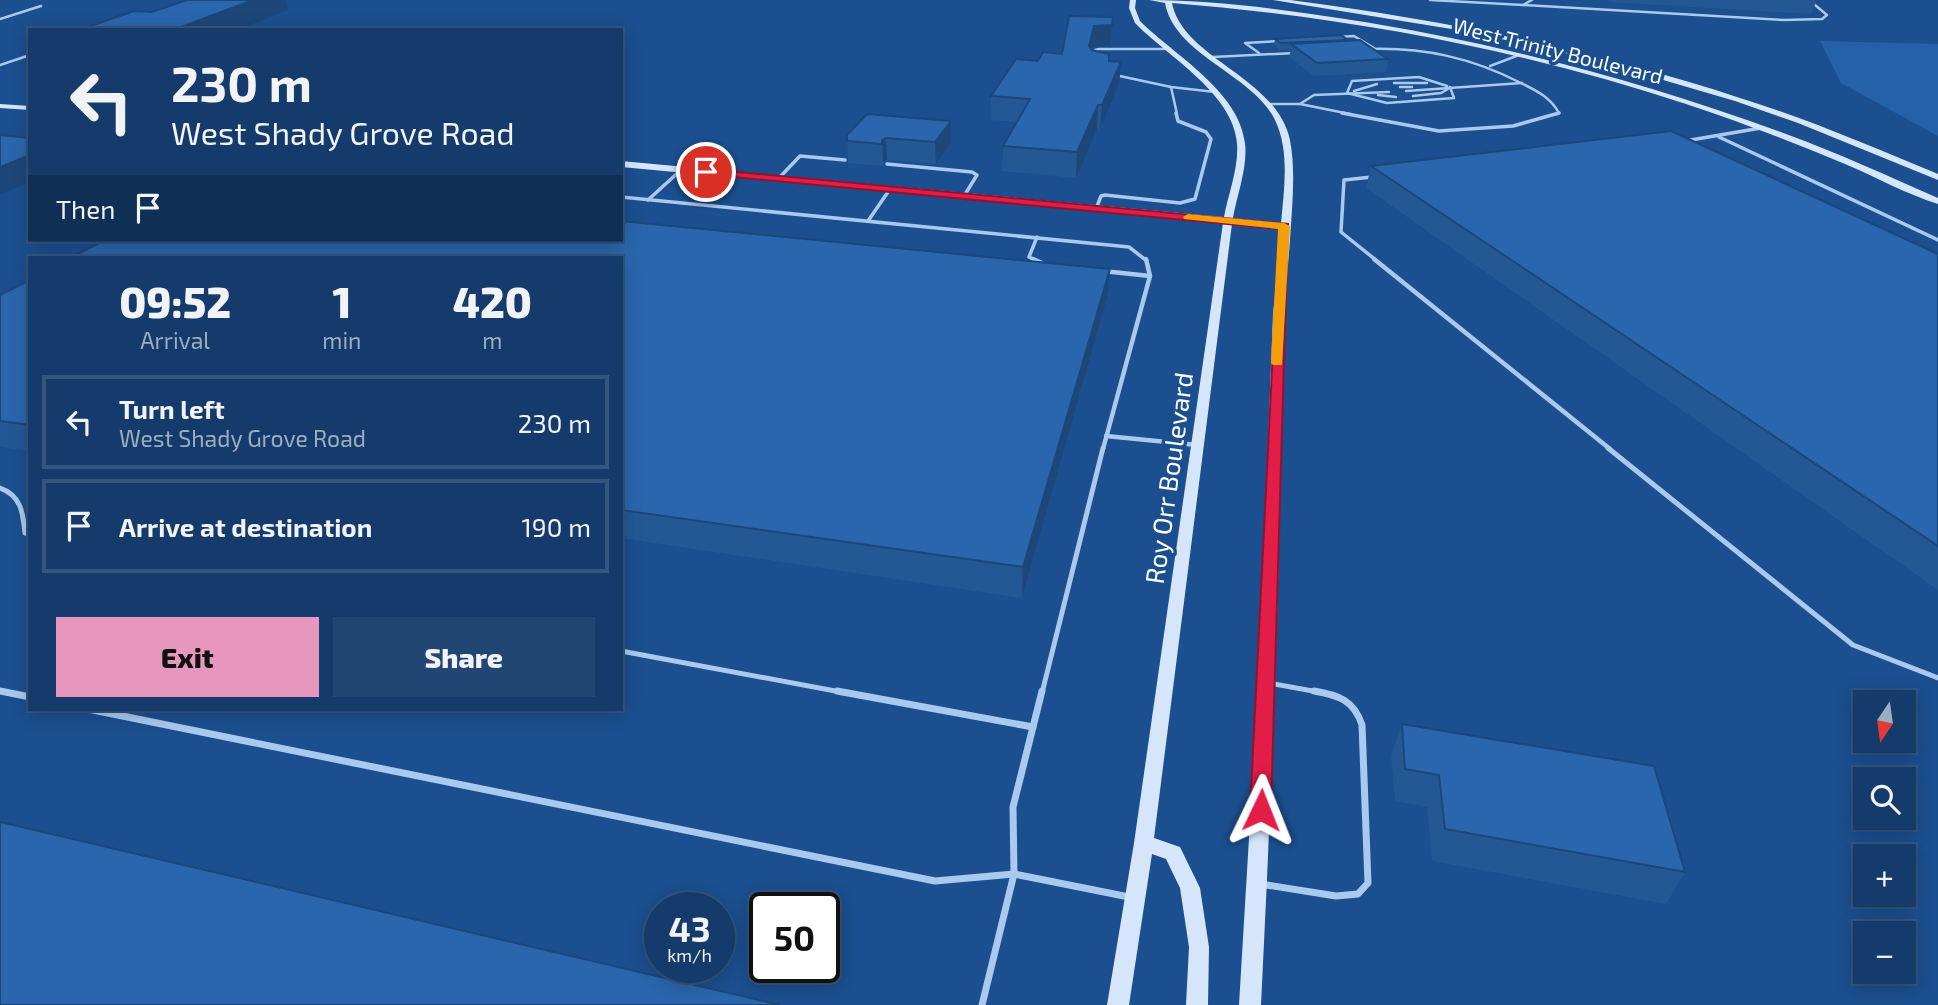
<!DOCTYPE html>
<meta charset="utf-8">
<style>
:root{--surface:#143b6b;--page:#214673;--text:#f1f3f6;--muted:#9dadc1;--line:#33557e;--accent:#e797bd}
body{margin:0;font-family:"Exo 2",sans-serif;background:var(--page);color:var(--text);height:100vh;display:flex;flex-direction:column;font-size:26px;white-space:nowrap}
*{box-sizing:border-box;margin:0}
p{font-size:23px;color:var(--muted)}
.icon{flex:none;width:38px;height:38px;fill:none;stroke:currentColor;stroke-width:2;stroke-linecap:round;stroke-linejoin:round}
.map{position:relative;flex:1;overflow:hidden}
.panel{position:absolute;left:28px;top:256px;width:595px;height:455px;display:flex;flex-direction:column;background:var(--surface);border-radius:0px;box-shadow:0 4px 18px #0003,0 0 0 2px var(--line)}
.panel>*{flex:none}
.top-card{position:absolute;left:28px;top:28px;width:595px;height:214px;border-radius:0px;box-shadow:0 4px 18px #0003,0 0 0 2px var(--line);background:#143b6b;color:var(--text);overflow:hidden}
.needle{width:46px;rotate:193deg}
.controls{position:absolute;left:1853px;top:690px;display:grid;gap:14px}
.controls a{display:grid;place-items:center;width:63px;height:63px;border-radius:0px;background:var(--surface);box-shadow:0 4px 18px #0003,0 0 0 2px var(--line);font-size:35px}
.speed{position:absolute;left:644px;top:892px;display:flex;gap:14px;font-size:35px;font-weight:700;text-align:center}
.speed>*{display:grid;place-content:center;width:91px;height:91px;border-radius:50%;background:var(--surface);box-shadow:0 4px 18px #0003,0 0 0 2px var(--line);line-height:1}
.speed small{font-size:18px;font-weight:400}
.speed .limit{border:4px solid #111;border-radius:10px;background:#fff;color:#111}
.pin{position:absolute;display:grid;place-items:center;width:60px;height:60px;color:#fff;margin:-30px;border:4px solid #fff;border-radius:50%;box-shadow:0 2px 7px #0007}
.me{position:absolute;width:77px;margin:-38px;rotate:2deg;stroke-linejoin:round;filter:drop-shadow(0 0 5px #0008)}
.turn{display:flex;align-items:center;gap:24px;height:147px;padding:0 28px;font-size:32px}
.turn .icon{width:91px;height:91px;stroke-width:2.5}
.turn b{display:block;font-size:49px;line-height:60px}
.then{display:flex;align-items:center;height:66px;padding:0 28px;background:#0003;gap:14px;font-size:26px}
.eta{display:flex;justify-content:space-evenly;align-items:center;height:119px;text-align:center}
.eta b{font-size:42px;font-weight:800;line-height:49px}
.button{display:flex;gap:14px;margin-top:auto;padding:14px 28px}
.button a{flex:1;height:80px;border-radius:0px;background:var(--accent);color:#111;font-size:28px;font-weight:800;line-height:80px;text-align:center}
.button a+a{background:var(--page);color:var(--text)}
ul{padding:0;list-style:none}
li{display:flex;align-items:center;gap:21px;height:94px;margin:0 14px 10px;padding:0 14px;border:4px solid var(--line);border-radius:0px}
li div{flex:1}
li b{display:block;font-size:26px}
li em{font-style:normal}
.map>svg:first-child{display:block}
.green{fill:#2461a8}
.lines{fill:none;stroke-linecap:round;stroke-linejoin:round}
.service-far4{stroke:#a9c9ee;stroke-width:2.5}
.service-far3{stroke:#a9c9ee;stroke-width:3.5}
.service-far2{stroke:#a9c9ee;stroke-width:4.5}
.service-far1{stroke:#a9c9ee;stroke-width:5}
.service{stroke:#a9c9ee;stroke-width:7}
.secondary{fill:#d6e6fa;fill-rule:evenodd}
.wall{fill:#245895}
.shaded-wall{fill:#1d4779}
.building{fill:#2a66ad;stroke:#1d4779;stroke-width:2}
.route{fill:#e11d48;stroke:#92132f;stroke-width:2}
.slow{fill:#f59e0b}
.labels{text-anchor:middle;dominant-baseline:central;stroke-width:7;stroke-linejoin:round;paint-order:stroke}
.far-street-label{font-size:21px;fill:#fff;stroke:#1b4f8f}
.street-label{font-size:26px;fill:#fff;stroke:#1b4f8f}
</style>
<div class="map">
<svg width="1938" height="1005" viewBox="0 0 1938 1005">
<rect width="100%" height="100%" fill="#1b4f8f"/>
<!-- green -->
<polygon class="green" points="1820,41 1938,44 1938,136 1841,83"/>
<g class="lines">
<!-- service-far4 -->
<g class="service-far4">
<polyline points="1430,0 1523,5 1532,0"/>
<polyline points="1523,5 1784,20 1822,19 1827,15 1809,0"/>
<polyline points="0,19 41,6"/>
<polyline points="1338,37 1354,36 1374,48"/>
<path d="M1368 49C1424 47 1472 58 1521 83 1537 91 1550 97 1559 113L1556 114"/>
<polyline points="1259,53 1245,43 1279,41"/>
<polyline points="1213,57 1295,53"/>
<polyline points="1094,58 1095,50 1099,49 1164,49"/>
<polyline points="0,65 30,55"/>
<polyline points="1490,66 1519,55"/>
<polyline points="1115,75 1171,87 1215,92"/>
<polyline points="1394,83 1427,83"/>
<polyline points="1171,87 1177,114"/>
<polyline points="1400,87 1412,87"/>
<polyline points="1354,91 1377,84"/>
<polyline points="1406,91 1522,83"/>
<polyline points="1347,93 1387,103 1454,98 1450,87"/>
<polyline points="1347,93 1352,81 1419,77 1447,86"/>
<polyline points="1378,95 1396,97"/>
<polyline points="1413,96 1441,93 1448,89"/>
<polyline points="1267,104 1300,104 1350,114"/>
<polyline points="1300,104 1314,95 1389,92"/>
</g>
<!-- service-far3 -->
<g class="service-far3">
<polyline points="1342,113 1439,131 1513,126 1559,113"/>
<polyline points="1719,137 1938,240"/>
<polyline points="1685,141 1761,128"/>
<polyline points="887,164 972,172 977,175 964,196"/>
<polyline points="1372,177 1344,180 1341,232 1377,261"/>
<polyline points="778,179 800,156 845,160"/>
<polyline points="621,197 1129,247 1147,261"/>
<polyline points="648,200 682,169"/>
<polyline points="1096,209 1101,196 1105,195 1180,203 1195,199 1211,139 1206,132 1178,121 1176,113"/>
<polyline points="868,221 890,189"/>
<polyline points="1037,237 1029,257 1037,261"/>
</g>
<!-- service-far2 -->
<g class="service-far2">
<polyline points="1033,259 1042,263"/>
<polyline points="1374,259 1610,449"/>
<polyline points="1103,271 1150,276"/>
<polyline points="1106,436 1197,445"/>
<polyline points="1103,449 1150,276 1146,259"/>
</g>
<!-- service-far1 -->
<g class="service-far1">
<polyline points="1608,448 1853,645 1938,678"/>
<path d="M0 488C21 495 23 513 25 533L30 534"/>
<polyline points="621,651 846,693"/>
<polyline points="1269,683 1324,693"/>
<polyline points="0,691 8,693"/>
<polyline points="1042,693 1103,448"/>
</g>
<!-- service -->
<g class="service">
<polyline points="0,691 30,697"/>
<polyline points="837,691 1033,727"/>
<polyline points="88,709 935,881 1014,874 1129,897"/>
<path d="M1260 884 1336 896 1358 894 1368 883 1362 725C1354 700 1338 695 1314 691"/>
<polyline points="982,1005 1014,874 1013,807 1042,691"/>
</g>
<!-- secondary -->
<g class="secondary">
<path d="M1130 0H1136L1135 8 1140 21C1174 55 1239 91 1245 143 1248 167 1237 195 1233 218L1281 223C1284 190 1290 151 1275 120 1253 74 1175 56 1165 3L1149 0C1214 0 1280 9 1345 19 1495 42 1643 81 1786 134 1838 153 1888 176 1938 198V204C1906 194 1876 177 1845 164 1793 142 1740 122 1686 104 1520 49 1347 17 1172 3 1183 59 1276 76 1290 140 1296 172 1292 207 1290 240 1287 277 1284 313 1283 350 1280 569 1272 787 1261 1005H1239L1259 671 1273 315 1281 229 1232 224 1154 838 1180 847 1200 888 1209 947 1208 1005H1186L1189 947 1180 888 1166 859 1152 854 1129 1005H1107L1134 843 1223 223 621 167V161L1224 217C1228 194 1239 168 1237 143 1233 93 1167 56 1135 23L1129 8Z"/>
<path d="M1273 0H1290C1443 20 1594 50 1740 98 1808 119 1873 147 1938 174V180L1798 123 1735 101 1605 63 1476 33Z"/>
<polygon points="0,104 30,106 30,110 0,108"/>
</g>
</g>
<!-- wall -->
<g class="wall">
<polygon points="1608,0 1817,0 1811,14 1609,2"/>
<polygon points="1113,17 1110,46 1092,47 1092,50 1109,61 1121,62 1119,84 1100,129 1097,129 1076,178 1002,171 1003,146 1016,122 991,120 991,96 1038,61 1062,54"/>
<polygon points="1275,39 1348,40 1348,41 1388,59 1386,72 1314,76 1289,57 1291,49 1280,50 1274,45"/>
<polygon points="847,135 951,143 936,164 887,160 883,162 883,166 848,163"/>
<polygon points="1371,166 1938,254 1938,590 1366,188"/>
<polygon points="621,257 1108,294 1022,598 621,538"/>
<polygon points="30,280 30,451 0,447 0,295"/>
<polygon points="1402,724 1685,872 1666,904 1432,861 1427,807 1395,801 1391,756"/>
</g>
<!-- shaded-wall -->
<g class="shaded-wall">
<polygon points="253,0 285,0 288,10 238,30 173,30"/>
<polygon points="1112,25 1110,46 1092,47 1088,68 1089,46 1094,26"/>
<polygon points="1121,62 1119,84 1100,129 1102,105"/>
<polygon points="1098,105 1097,129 1076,178 1077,152"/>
<polygon points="951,121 951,143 936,164 935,142"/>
<polygon points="886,138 887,160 883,162 882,140"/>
<polygon points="30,155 30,182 0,195 0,167"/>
<polygon points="1110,269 1108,294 1022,598 1023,567"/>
</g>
<!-- building -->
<g class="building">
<polygon points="187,0 253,0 173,30 79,30 134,11 152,12"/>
<polygon points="1069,16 1113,17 1112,25 1094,26 1089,46 1092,50 1109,54 1109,61 1121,62 1102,105 1098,105 1077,152 1003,146 1030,99 991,96 1016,59 1038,61 1043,52 1062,54"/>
<polygon points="1341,35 1348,40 1281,43 1275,39"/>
<polygon points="1360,40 1388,59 1317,63 1291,44"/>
<polygon points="867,114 951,121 935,142 886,138 882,140 882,144 847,141 847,135"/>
<polygon points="1671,131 1938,254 1938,546 1371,166"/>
<polygon points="0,135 30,138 30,155 0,167"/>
<polygon points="621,221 1110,269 1023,567 621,510 621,257 72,257 105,240 621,240"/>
<polygon points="30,280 30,425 0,421 0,295"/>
<polygon points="1402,724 1654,766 1685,872 1445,829 1439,775 1405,769"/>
<polygon points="0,822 780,1005 0,1005"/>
</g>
<!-- route -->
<polygon class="route" points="706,169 1288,224 1271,810 1268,816 1261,819 1253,816 1250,810 1279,229 702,174 702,170"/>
<!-- slow -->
<polygon class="slow" points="1188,214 1284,223 1290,226 1282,365 1273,365 1271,363 1278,229 1184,219 1183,217"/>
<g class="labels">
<!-- far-street labels -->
<g class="far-street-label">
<text transform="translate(1558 50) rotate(14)">West Trinity Boulevard</text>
</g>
<!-- street labels -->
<g class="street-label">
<text transform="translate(1168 478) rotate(-82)">Roy Orr Boulevard</text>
</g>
</g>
</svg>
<div class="controls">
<a><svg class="needle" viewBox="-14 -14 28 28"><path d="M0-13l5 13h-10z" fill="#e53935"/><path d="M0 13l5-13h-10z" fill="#9dadc1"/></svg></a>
<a><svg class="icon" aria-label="search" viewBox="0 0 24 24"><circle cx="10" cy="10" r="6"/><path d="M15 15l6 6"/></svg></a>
<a>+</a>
<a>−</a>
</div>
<div class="speed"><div>43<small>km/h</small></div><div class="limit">50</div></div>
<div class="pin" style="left:706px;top:172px;background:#d93025"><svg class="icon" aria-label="arrive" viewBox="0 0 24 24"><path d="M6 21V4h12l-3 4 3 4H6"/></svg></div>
<svg class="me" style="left:1261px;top:810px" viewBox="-20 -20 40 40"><path d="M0-17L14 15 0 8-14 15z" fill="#e11d48" stroke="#fff" stroke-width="4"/></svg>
<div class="top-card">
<div class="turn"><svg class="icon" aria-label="left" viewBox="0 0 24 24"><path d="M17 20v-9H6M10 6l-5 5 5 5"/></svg><div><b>230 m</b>West Shady Grove Road</div></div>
<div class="then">Then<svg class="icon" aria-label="arrive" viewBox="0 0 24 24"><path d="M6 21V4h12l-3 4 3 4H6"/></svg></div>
</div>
<section class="panel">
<div class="eta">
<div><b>09:52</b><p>Arrival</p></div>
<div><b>1</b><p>min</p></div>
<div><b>420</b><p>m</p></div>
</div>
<ul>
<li><svg class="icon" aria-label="left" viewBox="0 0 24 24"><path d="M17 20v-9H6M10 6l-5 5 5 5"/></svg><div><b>Turn left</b><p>West Shady Grove Road</p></div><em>230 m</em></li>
<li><svg class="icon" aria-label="arrive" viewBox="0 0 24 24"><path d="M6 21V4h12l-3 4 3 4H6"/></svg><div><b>Arrive at destination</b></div><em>190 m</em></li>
</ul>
<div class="button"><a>Exit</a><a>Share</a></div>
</section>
</div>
